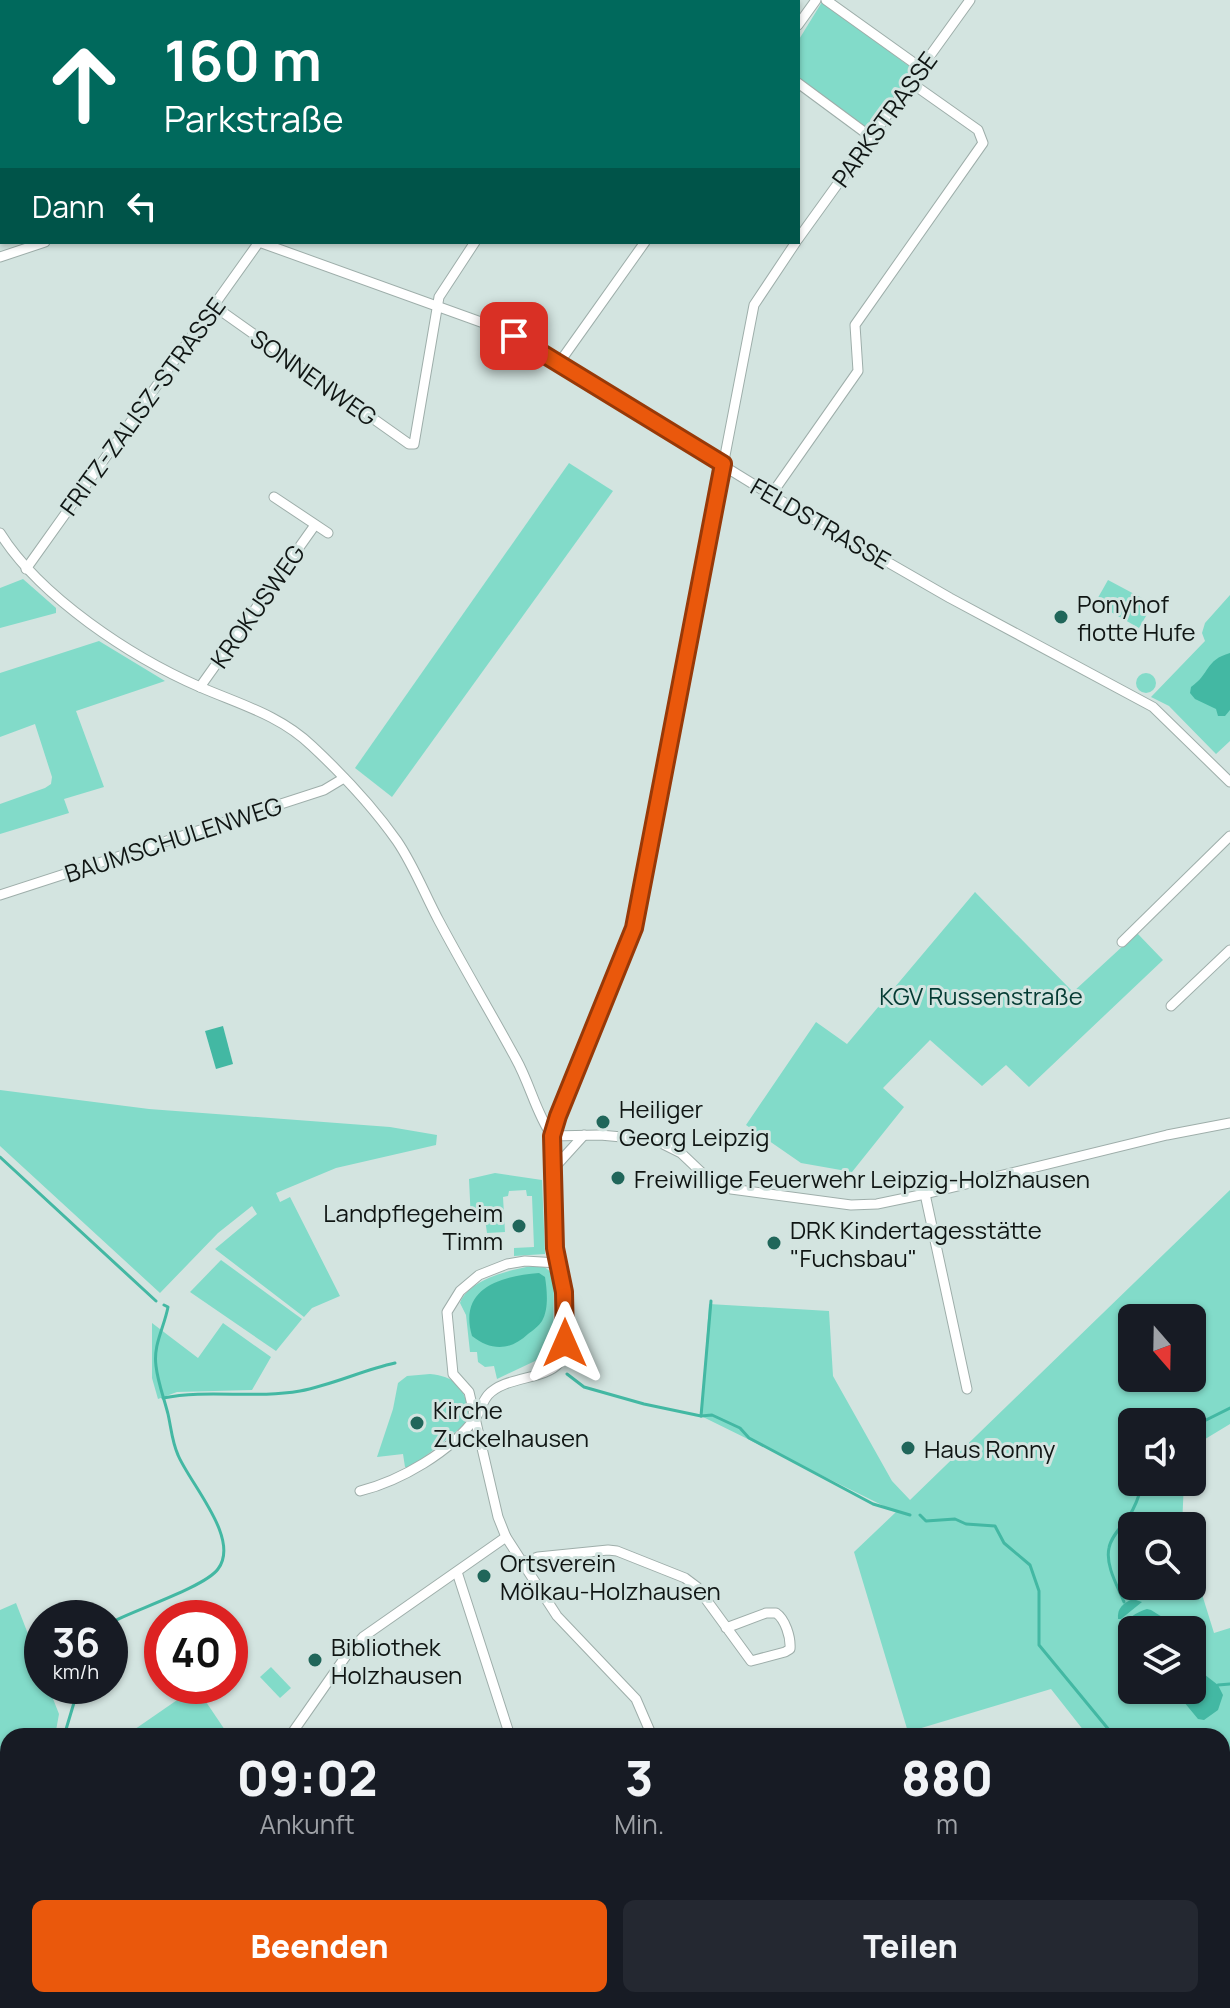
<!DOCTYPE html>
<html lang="de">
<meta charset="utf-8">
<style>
:root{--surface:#171b24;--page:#242831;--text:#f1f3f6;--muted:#9ea1a6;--accent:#ea580c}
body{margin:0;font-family:Manrope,sans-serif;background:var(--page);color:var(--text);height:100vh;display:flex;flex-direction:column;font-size:30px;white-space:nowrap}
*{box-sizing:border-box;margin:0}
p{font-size:26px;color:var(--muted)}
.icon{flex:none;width:44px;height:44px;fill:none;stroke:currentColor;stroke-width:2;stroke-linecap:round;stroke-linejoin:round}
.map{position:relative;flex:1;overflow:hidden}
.panel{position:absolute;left:0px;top:1728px;width:1230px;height:280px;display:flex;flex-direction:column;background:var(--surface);border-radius:24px 24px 0 0;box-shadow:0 2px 6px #0004}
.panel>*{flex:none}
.guide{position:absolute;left:0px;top:0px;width:800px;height:244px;box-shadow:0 2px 6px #0004;background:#00695c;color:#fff;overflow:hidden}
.needle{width:52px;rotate:160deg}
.fabs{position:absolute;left:1118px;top:1304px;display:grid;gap:16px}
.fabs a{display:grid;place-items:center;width:88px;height:88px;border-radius:12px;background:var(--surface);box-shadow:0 2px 6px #0004;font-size:40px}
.speed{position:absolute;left:24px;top:1600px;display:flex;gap:16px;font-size:40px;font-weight:700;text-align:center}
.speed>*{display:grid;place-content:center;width:104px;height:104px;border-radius:50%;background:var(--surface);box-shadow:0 2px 6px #0004;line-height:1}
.speed small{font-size:20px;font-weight:400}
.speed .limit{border:12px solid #d22;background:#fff;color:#111}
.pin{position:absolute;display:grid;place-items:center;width:68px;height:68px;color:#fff;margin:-34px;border-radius:16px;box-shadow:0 4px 12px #0006}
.me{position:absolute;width:88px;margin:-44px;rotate:0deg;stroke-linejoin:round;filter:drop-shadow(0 0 6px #0008)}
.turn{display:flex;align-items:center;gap:28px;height:168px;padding:0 32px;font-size:36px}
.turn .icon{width:104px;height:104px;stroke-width:2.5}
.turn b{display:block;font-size:56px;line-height:68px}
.then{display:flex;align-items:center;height:76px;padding:0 32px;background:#0003;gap:16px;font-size:30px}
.eta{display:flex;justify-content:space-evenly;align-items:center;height:136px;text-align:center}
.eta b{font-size:48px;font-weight:800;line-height:56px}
.action{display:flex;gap:16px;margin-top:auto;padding:16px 32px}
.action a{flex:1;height:92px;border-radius:12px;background:var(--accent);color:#fff;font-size:32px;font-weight:800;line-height:92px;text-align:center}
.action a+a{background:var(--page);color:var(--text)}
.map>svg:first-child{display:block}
.green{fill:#82dbc9;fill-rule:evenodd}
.water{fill:#43b8a3}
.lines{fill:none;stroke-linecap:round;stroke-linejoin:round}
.stream{stroke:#43b8a3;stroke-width:3}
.minor-casing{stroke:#9eaeaa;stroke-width:11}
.major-casing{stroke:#fff;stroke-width:14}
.minor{stroke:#fff;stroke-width:9}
.major{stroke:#78dccd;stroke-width:12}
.route-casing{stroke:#983908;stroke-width:20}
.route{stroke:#ea580c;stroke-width:14}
.poi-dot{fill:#20665a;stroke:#d3e4e0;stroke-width:3}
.labels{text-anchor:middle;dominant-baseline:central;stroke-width:6;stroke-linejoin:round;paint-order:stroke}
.street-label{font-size:24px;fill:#101614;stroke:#d3e4e0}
.poi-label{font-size:24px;fill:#101614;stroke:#d3e4e0;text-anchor:start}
.park-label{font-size:24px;fill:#043b33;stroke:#d3e4e0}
</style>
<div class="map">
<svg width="1230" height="2008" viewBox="0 0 1230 2008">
<rect width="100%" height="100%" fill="#d3e4e0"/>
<!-- green -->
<g class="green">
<polygon points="822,2 913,69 868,132 798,78 798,41"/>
<polygon points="569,463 613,491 392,797 355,768"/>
<polygon points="23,579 56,608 56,613 0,628 0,588"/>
<polygon points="1108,580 1153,604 1139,628 1095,603"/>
<polygon points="1230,595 1230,741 1216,754 1169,706 1151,697 1205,641 1202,633 1205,623"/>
<polygon points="99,641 165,681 76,711 104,787 64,799 69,813 0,834 0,804 45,788 51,784 52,777 35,724 0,737 0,673"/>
<circle cx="1146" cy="683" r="10"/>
<polygon points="975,892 1073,992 1137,933 1163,960 1029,1087 1006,1065 982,1086 930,1040 883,1088 904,1107 852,1172 801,1163 746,1125 816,1022 847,1044"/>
<polygon points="0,1090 149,1109 390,1127 437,1135 436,1145 336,1168 276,1193 280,1202 290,1197 340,1296 312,1308 304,1317 215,1249 257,1214 252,1206 218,1233 160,1293 0,1146"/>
<polygon points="495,1173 542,1180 545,1254 514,1256 514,1248 534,1247 532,1196 527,1196 526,1190 509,1191 508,1196 503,1197 505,1232 487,1233 485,1219 471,1221 469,1179"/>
<path d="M1230 1190V1424L1192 1447V1422H1132V1482H1184L1182 1526H1132V1586H1192V1562L1214 1633 1230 1628V1917L1222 1907V1736H1088L1051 1689 908 1732 854 1552 896 1512 701 1416 709 1304 829 1311 833 1376 892 1481 910 1500ZM1132 1318H1192V1378H1132ZM1132 1630H1192V1690H1132Z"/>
<polygon points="221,1260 302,1319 276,1351 190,1292"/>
<path d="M542 1265 552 1273 554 1282 553 1343 535 1361 497 1379 494 1366 485 1367 478 1362 477 1352H470L466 1315 460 1303C469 1278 518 1267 542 1265Z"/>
<polygon points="152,1323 198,1358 223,1323 271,1357 252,1390 177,1392 158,1399 152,1378"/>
<path d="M430 1374C455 1377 461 1384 469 1408L465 1424 411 1468 405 1467 403 1454 377 1457 393 1409 398 1383 407 1376Z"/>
<polygon points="16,1603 42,1670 42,1686 48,1686 59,1714 55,1736 8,1736 8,1875 0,1882 0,1610"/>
<polygon points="271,1667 291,1688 280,1698 260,1677"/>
<polygon points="196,1687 229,1736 125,1736"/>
</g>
<!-- water -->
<g class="water">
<path d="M1230 653V710L1225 716H1218L1216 709 1195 699 1190 693 1191 687C1210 674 1205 660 1230 653Z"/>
<polygon points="223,1026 233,1064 216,1069 205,1031"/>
<path d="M539 1273 545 1277C547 1290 549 1309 542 1321 539 1326 532 1331 528 1334 510 1351 491 1351 472 1336 458 1288 501 1276 539 1273Z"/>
<path d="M1133 1599 1142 1602 1121 1619H1118C1117 1608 1123 1603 1133 1599Z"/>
<path d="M1147 1609 1151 1610 1183 1630H1132V1644L1121 1629C1125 1619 1137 1612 1147 1609Z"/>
<polygon points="1192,1650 1200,1671 1218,1685 1223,1695 1218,1710 1204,1720 1198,1719 1179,1696 1168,1696 1164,1692 1164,1690 1192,1690"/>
</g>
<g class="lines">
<!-- stream -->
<g class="stream">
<polyline points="0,1157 156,1301"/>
<polyline points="567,1374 584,1387 644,1404 701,1416 712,1415 740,1428 749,1438 873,1504 910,1515"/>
<path d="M163 1398C208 1389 254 1399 300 1391 332 1385 363 1370 395 1363"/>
<polyline points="701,1416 711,1301"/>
<polyline points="1192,1427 1230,1408"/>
<polyline points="920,1515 926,1521 955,1519 966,1524 995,1526 1004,1543 1030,1565 1039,1591 1039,1645 1114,1736"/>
<path d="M1124 1602C1118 1587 1105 1565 1109 1548 1111 1536 1123 1525 1129 1516 1136 1506 1140 1493 1143 1482"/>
<path d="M110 1623C134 1610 205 1587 218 1569 241 1539 190 1484 178 1455 172 1442 171 1427 168 1414 164 1398 158 1383 156 1366 153 1345 164 1328 168 1307L164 1305"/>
<polyline points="1218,1685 1230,1684"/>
<polyline points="64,1736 79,1686"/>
<polyline points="1222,1884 1226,1890 1230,1891"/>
<polyline points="0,1892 8,1885"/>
</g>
<!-- minor casing -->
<g class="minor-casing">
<g id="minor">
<polyline points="826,0 921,68"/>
<polyline points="429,2 430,0"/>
<polyline points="646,2 647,0"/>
<polyline points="798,25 816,0"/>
<polyline points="798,83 871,137"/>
<polyline points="798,239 970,0"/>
<polyline points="259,242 503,330 771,495 950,598 1153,707 1230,782"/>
<polyline points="0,257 45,242"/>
<polyline points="214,306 409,444 414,444 439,297 475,242"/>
<polyline points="559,363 645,242"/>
<polyline points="771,495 858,371 855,325 983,143 978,130 910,82"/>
<polyline points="274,497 328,533"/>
<path d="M0 533C40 597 131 657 200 687 239 704 280 715 312 746 342 774 373 807 397 841 414 866 425 895 439 921 464 968 491 1013 516 1059 530 1084 536 1113 552 1136"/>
<polyline points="26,569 259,242"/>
<polyline points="200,687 315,525"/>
<polyline points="0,895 324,790 344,778"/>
<polyline points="1122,942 1230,836"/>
<polyline points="1171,1006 1230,950"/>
<polyline points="552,1136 600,1135 655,1140 681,1153 701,1172 731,1189 851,1205 877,1204 925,1194 1167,1135 1230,1123"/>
<polyline points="554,1168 584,1135"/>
<polyline points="925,1194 967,1389"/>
<polyline points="558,1263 525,1261 507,1264 479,1275 460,1291 447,1312 453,1374 469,1392 498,1517 506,1537 557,1616 636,1699 652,1736"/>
<path d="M360 1491C400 1481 451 1452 476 1417 481 1410 482 1402 488 1395 505 1376 545 1380 559 1363 576 1340 559 1275 555 1249 553 1233 555 1216 554 1200 553 1171 550 1144 558 1116L634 928 754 305 796 242"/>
<path d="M524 1562 538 1557 608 1550 617 1551 685 1578 697 1587 751 1661 785 1652 790 1649C791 1637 785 1619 776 1613H766L726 1628"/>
<polyline points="457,1572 510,1736"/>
<polyline points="290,1736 348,1653 363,1637 506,1537"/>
<polyline points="342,2000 345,2008"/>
<polyline points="598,2000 600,2008"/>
<polyline points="741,2000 744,2008"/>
</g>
</g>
<!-- major casing -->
<g class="major-casing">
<g id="major">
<polyline points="0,1992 8,1991"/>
<polyline points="92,2000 109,2008"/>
</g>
</g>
<!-- minor -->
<use href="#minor" class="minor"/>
<!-- major -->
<use href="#major" class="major"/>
</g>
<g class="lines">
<!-- route casing -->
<g class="route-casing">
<polyline id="route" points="514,336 723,464 634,928 558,1116 552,1136 555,1248 564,1292 565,1343"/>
</g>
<!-- route -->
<use href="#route" class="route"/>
</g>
<!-- markers -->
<g class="poi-dot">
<circle cx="1061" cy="617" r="8"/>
<circle cx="603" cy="1122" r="8"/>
<circle cx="618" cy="1178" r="8"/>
<circle cx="519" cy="1226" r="8"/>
<circle cx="774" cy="1243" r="8"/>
<circle cx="417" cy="1423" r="8"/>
<circle cx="908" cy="1448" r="8"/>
<circle cx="484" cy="1576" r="8"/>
<circle cx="315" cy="1660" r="8"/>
</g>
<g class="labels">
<!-- street labels -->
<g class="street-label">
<text transform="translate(884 119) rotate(-54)">PARKSTRASSE</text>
<text transform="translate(314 377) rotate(35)">SONNENWEG</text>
<text transform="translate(142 406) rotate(-54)">FRITZ-ZALISZ-STRASSE</text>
<text transform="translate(821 523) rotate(30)">FELDSTRASSE</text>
<text transform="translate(257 606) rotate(-55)">KROKUSWEG</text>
<text transform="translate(173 839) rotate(-18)">BAUMSCHULENWEG</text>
</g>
<!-- poi labels -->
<g class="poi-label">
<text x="1077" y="603">Ponyhof<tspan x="1077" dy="28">flotte Hufe</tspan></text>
<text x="619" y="1108">Heiliger<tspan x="619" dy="28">Georg Leipzig</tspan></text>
<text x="634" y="1178">Freiwillige Feuerwehr Leipzig-Holzhausen</text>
<text x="503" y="1212" text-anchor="end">Landpflegeheim<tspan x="503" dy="28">Timm</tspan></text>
<text x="790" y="1229">DRK Kindertagesstätte<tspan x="790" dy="28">"Fuchsbau"</tspan></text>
<text x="433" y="1409">Kirche<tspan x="433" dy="28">Zuckelhausen</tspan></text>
<text x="924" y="1448">Haus Ronny</text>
<text x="500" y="1562">Ortsverein<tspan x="500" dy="28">Mölkau-Holzhausen</tspan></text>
<text x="331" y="1646">Bibliothek<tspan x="331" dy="28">Holzhausen</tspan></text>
</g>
<!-- park labels -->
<g class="park-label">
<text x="981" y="995">KGV Russenstraße</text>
</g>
</g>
</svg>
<div class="fabs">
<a><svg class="needle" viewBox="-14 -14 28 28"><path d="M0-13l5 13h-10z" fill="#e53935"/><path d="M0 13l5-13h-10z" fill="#9ea1a6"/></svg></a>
<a><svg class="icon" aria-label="sound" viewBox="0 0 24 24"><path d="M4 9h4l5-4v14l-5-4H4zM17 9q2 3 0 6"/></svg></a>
<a><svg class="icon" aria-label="search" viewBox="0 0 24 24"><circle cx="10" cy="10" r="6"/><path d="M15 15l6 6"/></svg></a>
<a><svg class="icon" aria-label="layers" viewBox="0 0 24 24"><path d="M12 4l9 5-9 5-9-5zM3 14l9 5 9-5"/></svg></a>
</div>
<div class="speed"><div>36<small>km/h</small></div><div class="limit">40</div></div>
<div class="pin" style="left:514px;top:336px;background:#d93025"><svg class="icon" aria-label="arrive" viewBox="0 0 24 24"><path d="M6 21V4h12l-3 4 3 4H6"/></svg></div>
<svg class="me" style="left:565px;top:1343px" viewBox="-20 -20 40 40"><path d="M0-17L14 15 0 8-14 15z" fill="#ea580c" stroke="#fff" stroke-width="4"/></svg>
<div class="guide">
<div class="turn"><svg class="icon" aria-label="ahead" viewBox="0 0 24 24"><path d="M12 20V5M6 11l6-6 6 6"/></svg><div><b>160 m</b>Parkstraße</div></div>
<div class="then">Dann<svg class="icon" aria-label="left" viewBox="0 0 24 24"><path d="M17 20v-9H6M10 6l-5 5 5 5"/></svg></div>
</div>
<section class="panel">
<div class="eta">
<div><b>09:02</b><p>Ankunft</p></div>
<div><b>3</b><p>Min.</p></div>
<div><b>880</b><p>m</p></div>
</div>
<div class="action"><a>Beenden</a><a>Teilen</a></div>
</section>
</div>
